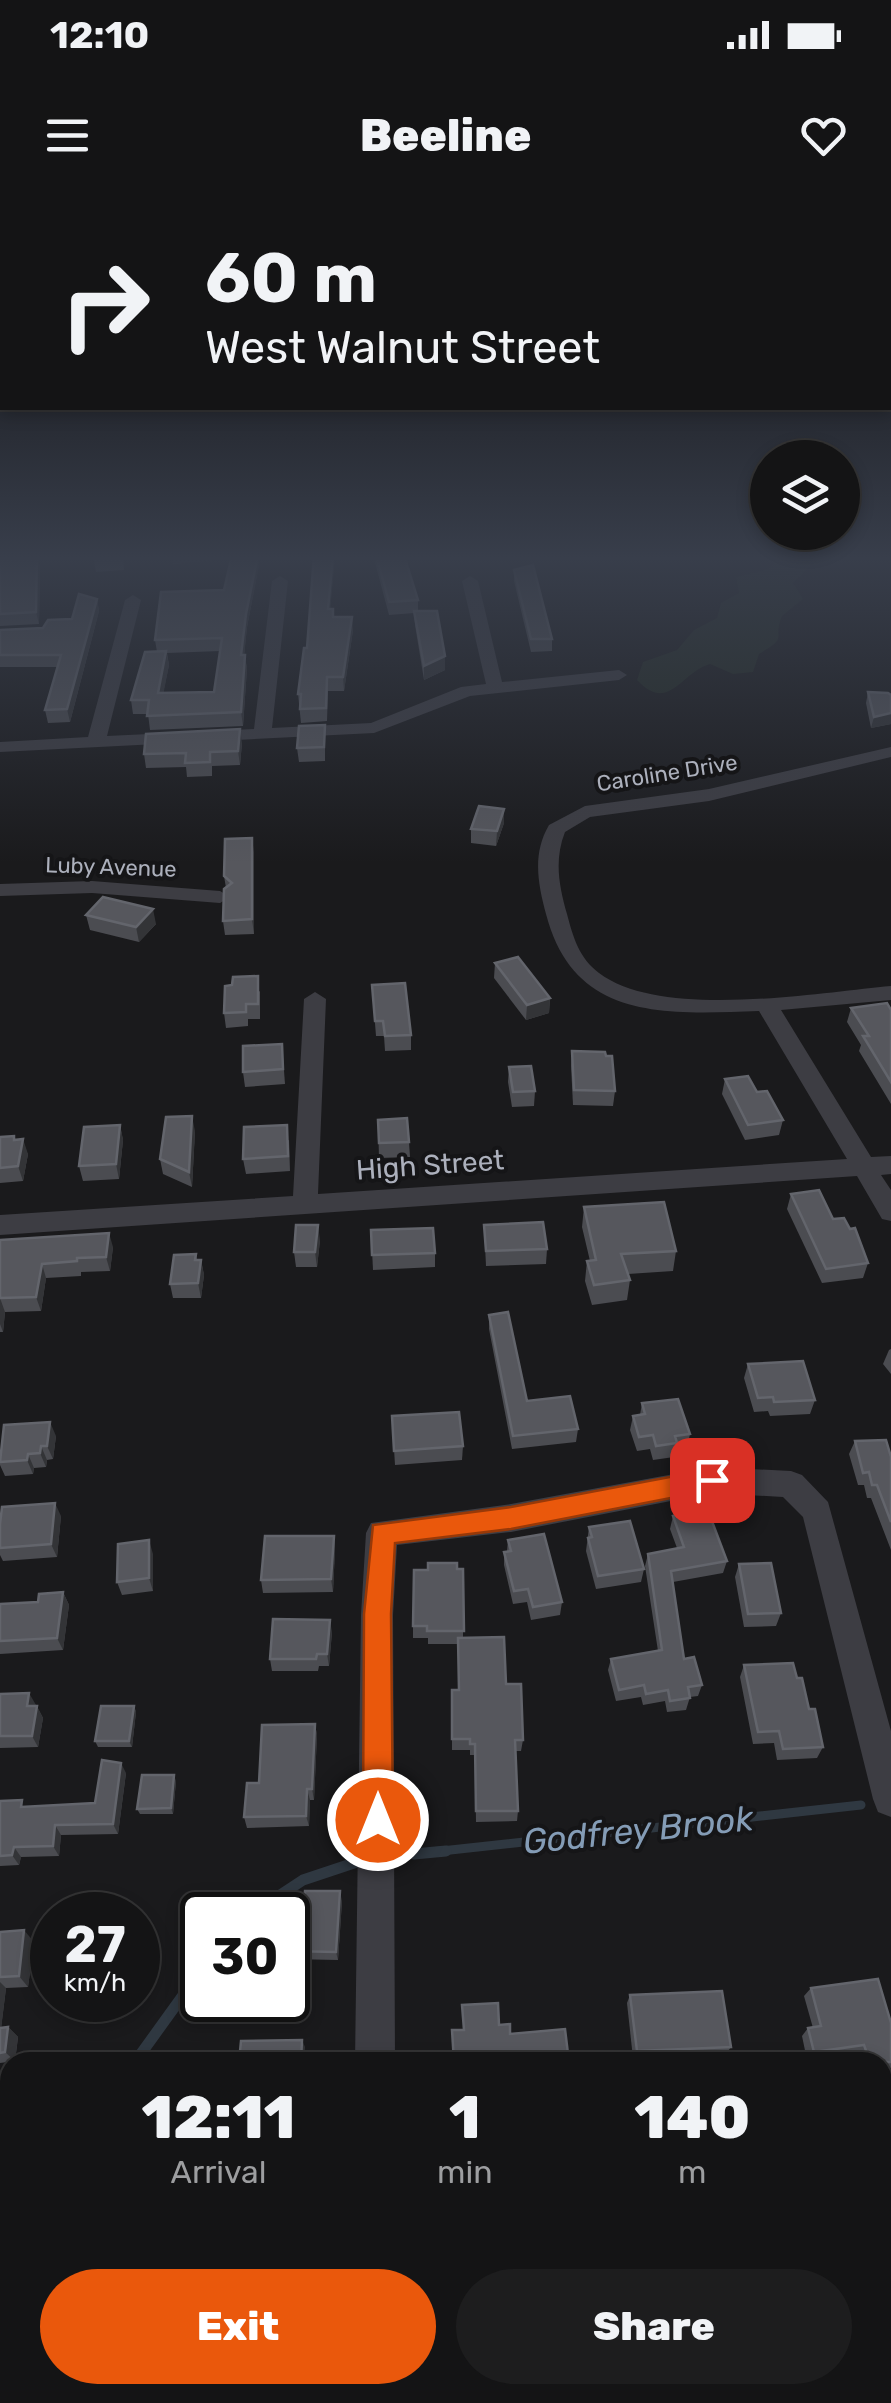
<!DOCTYPE html>
<style>
:root{--surface:#141415;--page:#1d1d1e;--text:#f1f3f6;--muted:#9d9ea0;--line:#333334;--accent:#ea580c}
body{margin:0;font-family:Rubik,sans-serif;background:var(--page);color:var(--text);height:100vh;display:flex;flex-direction:column;font-size:38px;white-space:nowrap}
*{box-sizing:border-box;margin:0}
p{font-size:32px;color:var(--muted)}
.icon{flex:none;width:55px;height:55px;fill:none;stroke:currentColor;stroke-width:2;stroke-linecap:round;stroke-linejoin:round}
.map{position:relative;flex:1;overflow:hidden}
.sheet{position:absolute;left:0px;top:1852px;width:892px;height:352px;display:flex;flex-direction:column;background:var(--surface);border-radius:30px 30px 0 0;box-shadow:0 5px 15px #0003,0 0 0 2px var(--line)}
.sheet>*{flex:none}
.guide{position:absolute;left:0px;top:0px;width:892px;height:210px;box-shadow:0 5px 15px #0003,0 0 0 2px var(--line);background:#141415;color:var(--text);overflow:hidden}
.fabs{position:absolute;left:750px;top:240px;display:grid;gap:20px}
.fabs a{display:grid;place-items:center;width:110px;height:110px;border-radius:50%;background:var(--surface);box-shadow:0 5px 15px #0003,0 0 0 2px var(--line);font-size:50px}
.speed{position:absolute;left:30px;top:1692px;display:flex;gap:20px;font-size:50px;font-weight:700;text-align:center}
.speed>*{display:grid;place-content:center;width:130px;height:130px;border-radius:50%;background:var(--surface);box-shadow:0 5px 15px #0003,0 0 0 2px var(--line);line-height:1}
.speed small{font-size:25px;font-weight:400}
.speed .limit{border:5px solid #111;border-radius:15px;background:#fff;color:#111}
.pin{position:absolute;display:grid;place-items:center;width:85px;height:85px;color:#fff;margin:-42px;border-radius:20px;box-shadow:0 5px 15px #0006}
.me{position:absolute;width:110px;margin:-55px;rotate:0deg;stroke-linejoin:round;filter:drop-shadow(0 0 8px #0008)}
.turn{display:flex;align-items:center;gap:35px;height:210px;padding:0 40px;font-size:45px}
.turn .icon{width:130px;height:130px;stroke-width:2.5}
.turn b{display:block;font-size:70px;line-height:85px}
.eta{display:flex;justify-content:space-evenly;align-items:center;height:170px;text-align:center}
.eta b{font-size:60px;font-weight:800;line-height:70px}
.action{display:flex;gap:20px;margin-top:auto;padding:20px 40px}
.action a{flex:1;height:115px;border-radius:60px;background:var(--accent);color:#fff;font-size:40px;font-weight:800;line-height:115px;text-align:center}
.action a+a{background:var(--page);color:var(--text)}
.status{display:flex;justify-content:space-between;align-items:center;height:70px;padding:0 50px;background:var(--surface);direction:ltr}
.status svg{height:28px;fill:currentColor}
header{display:flex;justify-content:space-between;align-items:center;height:130px;padding:0 40px;background:var(--surface);font-size:45px;font-weight:800}
.map>svg:first-child{display:block}
.green{fill:#222a23}
.lines{fill:none;stroke-linecap:round;stroke-linejoin:round}
.stream-far1{stroke:#2f3841;stroke-width:9}
.stream{stroke:#2f3841;stroke-width:11}
.minor{fill:#3d3d43;fill-rule:evenodd}
.wall{fill:#4b4c51;fill-rule:evenodd}
.shaded-wall{fill:#333437}
.building{fill:#56575d;stroke:#63656c;stroke-width:2.5}
.route{fill:#ea580c;stroke:#983908;stroke-width:2.5}
.labels{text-anchor:middle;dominant-baseline:central;stroke-width:8;stroke-linejoin:round;paint-order:stroke}
.far-street-label{font-size:22px;fill:#acb0bc;stroke:#151517}
.street-label{font-size:28px;fill:#acb0bc;stroke:#151517}
.near-water-label{font-size:35px;font-style:italic;fill:#849cb6;stroke:#151517}
</style>
<div class="status"><b>12:10</b><svg viewBox="0 0 49 12"><path d="M0 12V9h3v3zM5 12V6h3v6zM10 12V3h3v9zM15 12V0h3v12zM26 1h20v11H26zM47 4h2v5h-2z"/></svg></div>
<header><svg class="icon" aria-label="menu" viewBox="0 0 24 24"><path d="M4 6h16M4 12h16M4 18h16"/></svg>Beeline<svg class="icon" aria-label="heart" viewBox="0 0 24 24"><path d="M12 20l-8-8c-3-5 5-10 8-4 3-6 11-1 8 4z"/></svg></header>
<div class="map">
<svg width="891" height="2203" viewBox="0 0 891 2203">
<rect width="100%" height="100%" fill="#1a1a1c"/>
<!-- green -->
<path class="green" d="M780 355H794L811 365 793 383 803 399 782 416C772 441 790 436 759 454L753 472 733 474 710 464C680 473 669 514 637 480L643 462 677 450 694 430 717 418 721 403 739 393 736 377 769 369Z"/>
<g class="lines">
<!-- stream-far1 -->
<polyline class="stream-far1" points="423,1653 861,1605"/>
<!-- stream -->
<g class="stream">
<polyline points="414,1654 446,1651"/>
<polyline points="250,1715 303,1680 363,1660"/>
<polyline points="135,1862 202,1769"/>
<polyline points="0,1920 10,1920"/>
</g>
<!-- minor -->
<g class="minor">
<polygon points="0,355 46,355 39,359 0,363"/>
<polygon points="280,376 288,381 272,528 371,523 461,487 486,484 462,381 470,376 478,381 502,482 619,470 627,475 619,480 470,496 374,533 0,552 0,542 88,537 125,400 133,395 141,400 107,536 254,529 272,381"/>
<path d="M891 547V557L709 601 590 617 565 632C554 660 559 686 567 714 573 737 579 758 599 773 661 820 815 793 891 786V800L781 810 871 957 891 956V974L881 975 891 990V1021L882 1019 857 976 0 1035V1015L293 996 304 799 315 792 326 799 318 994 847 959 759 811C667 814 574 822 546 714 538 684 532 654 549 625L585 606 709 589Z"/>
<polygon points="92,681 220,691 230,697 220,703 92,693 0,696 0,684"/>
<polygon points="712,1267 791,1271 802,1275 828,1302 891,1531 891,1617 878,1612 873,1599 803,1317 783,1297 712,1293 511,1332 397,1345 393,1415 395,1862 355,1862 361,1415 366,1333 371,1323 511,1304"/>
<rect x="882" y="1923" width="9" height="42"/>
<rect x="337" y="2195" width="46" height="8"/>
</g>
</g>
<!-- wall -->
<g class="wall">
<polygon points="37,355 40,367 39,424 0,426 0,359"/>
<polygon points="93,355 123,355 124,370 96,372"/>
<path d="M171 355H258L259 365 247 427 244 455 247 468 243 526 150 530 148 514H133L131 500 157 452 155 440 224 390 231 358 173 364ZM220 451 214 492 163 493 169 465 167 453Z"/>
<polygon points="314,355 335,355 330,409 333,417 353,430 344,491 328,491 327,521 301,523 298,494 307,448"/>
<polygon points="373,355 447,355 447,356 406,360 418,400 418,411 445,470 424,480 415,425 414,413 389,415"/>
<polygon points="514,370 552,439 552,451 531,452 514,381"/>
<polygon points="97,399 99,411 70,522 48,523 45,510 57,467 0,467 0,430 43,428 72,419"/>
<polygon points="868,492 891,495 891,524 871,528 866,503"/>
<polygon points="325,525 325,561 299,562 297,548"/>
<polygon points="242,543 240,565 212,566 212,576 187,577 186,567 146,568 144,554"/>
<polygon points="504,623 496,646 471,643 471,629"/>
<polygon points="254,652 254,734 225,735 223,721 226,688 224,676"/>
<polygon points="86,715 156,724 139,742 90,730"/>
<polygon points="495,763 550,798 549,813 526,820 494,778"/>
<polygon points="372,785 411,835 411,850 385,851 384,836 376,836"/>
<polygon points="260,791 260,819 248,819 248,826 226,828 224,813"/>
<polygon points="851,808 891,810 891,904 859,851 861,845 847,822"/>
<polygon points="282,844 285,884 245,887 243,872"/>
<polygon points="572,851 615,891 613,906 573,905 571,866"/>
<polygon points="509,867 535,891 534,906 512,907 508,882"/>
<polygon points="725,879 757,892 783,920 779,935 745,940 722,894"/>
<polygon points="378,920 409,942 410,957 379,958"/>
<polygon points="120,925 123,940 119,979 83,981 79,966"/>
<polygon points="195,931 192,987 163,974 160,959"/>
<polygon points="14,936 15,940 28,954 23,981 0,983 0,937"/>
<polygon points="289,940 290,971 246,974 243,959"/>
<polygon points="791,994 833,1019 868,1063 863,1078 822,1083 787,1009"/>
<polygon points="584,1007 676,1051 673,1071 628,1074 630,1080 627,1100 592,1105 585,1081 587,1061 590,1061 582,1027"/>
<polygon points="484,1025 547,1049 546,1064 486,1066"/>
<polygon points="371,1030 435,1053 435,1067 373,1070"/>
<polygon points="0,1040 113,1047 110,1071 81,1072 81,1076 46,1078 41,1111 5,1112 3,1132 0,1132"/>
<polygon points="320,1040 317,1067 296,1067 294,1052"/>
<polygon points="196,1054 197,1060 201,1060 204,1075 201,1098 173,1098 170,1084"/>
<polygon points="489,1115 527,1201 578,1229 576,1242 512,1249 489,1129"/>
<polygon points="891,1149 891,1174 883,1164 889,1150"/>
<polygon points="748,1164 815,1200 810,1214 770,1216 768,1211 754,1212 744,1178"/>
<polygon points="642,1203 690,1234 687,1248 675,1249 674,1257 653,1260 650,1249 637,1251 630,1230 633,1216 640,1215"/>
<polygon points="392,1216 463,1246 462,1260 395,1265"/>
<polygon points="56,1236 53,1259 47,1260 46,1267 34,1268 33,1274 5,1276 0,1265 0,1254"/>
<polygon points="855,1241 891,1257 891,1350 871,1298 867,1298 864,1285 858,1285 849,1254"/>
<polygon points="61,1316 57,1357 3,1361 0,1355 0,1324"/>
<polygon points="673,1316 727,1361 723,1373 673,1382 684,1459 702,1485 698,1496 690,1497 686,1510 667,1512 665,1501 643,1505 641,1497 616,1501 608,1470 611,1459 658,1451 645,1366 648,1354 677,1348 670,1329"/>
<polygon points="589,1327 644,1369 641,1382 596,1389 586,1351"/>
<polygon points="334,1336 335,1349 333,1392 263,1393 261,1380"/>
<polygon points="508,1340 562,1402 560,1415 531,1420 527,1402 513,1404 504,1365 504,1352 507,1351"/>
<polygon points="153,1354 153,1391 122,1395 117,1382"/>
<polygon points="739,1364 781,1413 776,1426 744,1427 735,1377"/>
<polygon points="463,1369 463,1438 506,1484 523,1540 521,1551 516,1551 518,1611 517,1621 476,1622 475,1555 470,1555 470,1550 452,1550 452,1490 459,1490 458,1444 428,1444 428,1438 413,1438 413,1426 428,1370"/>
<polygon points="63,1392 69,1405 63,1450 0,1454 0,1404 38,1402"/>
<polygon points="332,1432 329,1466 319,1466 318,1471 272,1471 270,1459"/>
<polygon points="744,1465 797,1478 823,1547 817,1558 777,1560 774,1543 753,1544 740,1477"/>
<polygon points="0,1494 36,1505 43,1518 38,1547 0,1548"/>
<polygon points="134,1506 136,1512 132,1547 98,1547 95,1541"/>
<polygon points="315,1524 317,1535 314,1600 310,1600 309,1626 247,1628 244,1617 259,1583"/>
<polygon points="126,1573 118,1634 61,1635 59,1656 21,1657 19,1665 0,1666 0,1601 26,1607 95,1603"/>
<polygon points="176,1581 173,1614 140,1614 137,1609"/>
<polygon points="342,1701 338,1760 288,1759 288,1715"/>
<polygon points="0,1732 34,1742 28,1787 6,1788 1,1828 8,1827 18,1837 15,1861 0,1863"/>
<polygon points="811,1788 891,1823 891,1868 882,1870 882,1862 860,1862 857,1852 807,1860 802,1836 808,1828 813,1828 804,1796"/>
<polygon points="630,1795 731,1847 726,1854 633,1858 627,1803"/>
<polygon points="891,2028 891,2157 888,2157 882,2128 882,2063 889,2062 884,2032"/>
</g>
<!-- shaded-wall -->
<g class="shaded-wall">
<polygon points="37,355 40,367 39,424 36,412"/>
<polygon points="171,355 235,355 235,358 173,364"/>
<polygon points="258,355 259,365 247,427 243,468 241,455 246,414"/>
<polygon points="333,355 335,355 329,422 328,409"/>
<polygon points="97,399 99,411 70,522 67,509"/>
<polygon points="352,417 353,430 344,491 343,477"/>
<polygon points="166,451 169,465 161,506 158,493"/>
<polygon points="245,455 247,468 243,526 241,512"/>
<polygon points="445,456 445,470 424,480 424,466"/>
<polygon points="891,513 891,524 871,528 874,517"/>
<polygon points="240,529 242,543 240,565 238,551"/>
<polygon points="504,609 504,623 496,646 497,631"/>
<polygon points="252,638 254,652 254,734 252,719"/>
<polygon points="153,709 156,724 139,742 136,727"/>
<polygon points="550,798 549,813 526,820 527,805"/>
<polygon points="192,916 195,931 192,987 189,972"/>
<polygon points="120,925 123,940 119,979 116,964"/>
<polygon points="23,939 28,954 23,981 18,966"/>
<polygon points="318,1025 320,1040 317,1067 315,1052"/>
<polygon points="109,1033 113,1047 110,1071 106,1057"/>
<polygon points="201,1060 204,1075 201,1098 198,1083"/>
<polygon points="42,1064 46,1078 41,1111 36,1097"/>
<polygon points="0,1098 5,1112 3,1132 0,1124"/>
<polygon points="50,1222 56,1236 53,1259 47,1246"/>
<polygon points="41,1246 47,1260 46,1267 40,1253"/>
<polygon points="28,1254 34,1268 33,1274 27,1260"/>
<polygon points="55,1303 61,1316 57,1357 51,1344"/>
<polygon points="334,1336 335,1349 333,1392 331,1379"/>
<polygon points="149,1340 153,1354 153,1391 149,1378"/>
<polygon points="63,1392 69,1405 63,1450 57,1438"/>
<polygon points="330,1420 332,1432 329,1466 327,1454"/>
<polygon points="29,1493 36,1505 33,1518 27,1506"/>
<polygon points="37,1506 43,1518 38,1547 32,1536"/>
<polygon points="134,1506 136,1512 132,1547 129,1541"/>
<polygon points="315,1524 317,1535 314,1600 312,1589"/>
<polygon points="121,1563 126,1573 118,1634 113,1624"/>
<polygon points="174,1575 176,1581 173,1614 171,1608"/>
<polygon points="307,1589 310,1600 309,1626 306,1616"/>
<polygon points="55,1625 61,1635 59,1656 53,1646"/>
<polygon points="14,1647 21,1657 19,1665 12,1655"/>
<polygon points="340,1691 342,1701 338,1760 336,1752"/>
<polygon points="24,1730 34,1742 28,1787 19,1776"/>
<polygon points="0,1782 6,1788 0,1838"/>
<polygon points="8,1827 18,1837 15,1861 5,1852"/>
<polygon points="302,1840 305,1847 304,1862 301,1862"/>
</g>
<!-- building -->
<g class="building">
<polygon points="37,355 36,412 0,414 0,359"/>
<polygon points="93,355 122,355 122,357 93,359"/>
<polygon points="232,355 258,355 246,414 241,455 245,455 241,512 147,516 149,500 131,500 145,452 166,451 158,493 214,492 222,438 155,440 161,392 224,390"/>
<polygon points="314,355 333,355 328,409 333,409 333,417 352,417 343,477 327,477 326,508 300,509 301,494 298,494 304,448 307,448"/>
<polygon points="376,355 404,355 418,400 389,402"/>
<polygon points="533,365 552,439 531,439 514,370"/>
<polygon points="79,394 97,399 67,509 45,510 61,455 0,455 0,430 43,428 48,420 72,419"/>
<polygon points="414,411 437,411 445,456 424,466"/>
<polygon points="868,492 888,493 891,495 891,513 874,517"/>
<polygon points="325,525 324,547 297,548 299,526"/>
<polygon points="240,529 238,551 210,552 210,562 185,563 186,553 144,554 146,534"/>
<polygon points="479,606 504,609 497,631 471,629"/>
<polygon points="252,638 252,719 223,721 224,689 232,683 224,676 225,639"/>
<polygon points="103,697 153,709 136,727 86,715"/>
<polygon points="518,757 550,798 527,805 495,763"/>
<polygon points="258,776 258,804 246,804 246,812 224,813 225,786 232,785 233,777"/>
<polygon points="405,783 411,835 385,836 383,821 375,821 372,785"/>
<polygon points="887,803 891,810 891,882 863,836 869,836 851,808"/>
<polygon points="282,844 283,869 243,872 243,846"/>
<polygon points="572,851 605,852 606,856 612,856 615,891 574,890"/>
<polygon points="531,866 535,891 513,892 509,867"/>
<polygon points="748,876 757,892 767,891 783,920 748,925 725,879"/>
<polygon points="192,916 189,972 160,959 166,917"/>
<polygon points="407,918 409,942 379,943 378,920"/>
<polygon points="120,925 116,964 79,966 84,927"/>
<polygon points="287,925 288,956 243,959 244,927"/>
<polygon points="14,936 14,940 23,939 18,966 0,968 0,937"/>
<polygon points="819,990 833,1019 844,1018 850,1029 855,1028 868,1063 826,1069 791,994"/>
<polygon points="664,1002 676,1051 621,1054 630,1080 594,1085 587,1061 596,1060 584,1007"/>
<polygon points="543,1022 547,1049 486,1051 484,1025"/>
<polygon points="296,1025 318,1025 315,1052 294,1052"/>
<polygon points="433,1028 435,1053 372,1055 371,1030"/>
<polygon points="109,1033 106,1057 77,1058 77,1061 42,1064 36,1097 0,1098 0,1040"/>
<polygon points="196,1054 195,1060 201,1060 198,1083 170,1084 174,1055"/>
<polygon points="508,1112 527,1201 570,1196 578,1229 513,1236 489,1115"/>
<polygon points="803,1161 815,1200 774,1202 773,1197 758,1198 748,1164"/>
<polygon points="678,1199 690,1234 675,1236 677,1243 656,1246 653,1235 639,1237 633,1216 645,1214 642,1203"/>
<polygon points="459,1212 463,1246 394,1251 392,1216"/>
<polygon points="50,1222 47,1246 41,1246 40,1253 28,1254 27,1260 0,1262 4,1225"/>
<polygon points="886,1240 891,1257 891,1322 877,1285 872,1285 869,1272 863,1273 855,1241"/>
<polygon points="55,1303 51,1344 0,1348 0,1324 2,1307"/>
<polygon points="707,1308 727,1361 671,1371 684,1459 694,1457 702,1485 688,1487 690,1498 670,1501 668,1490 646,1494 644,1485 619,1490 611,1459 662,1450 648,1354 684,1347 673,1316"/>
<polygon points="630,1321 644,1369 598,1376 588,1338 592,1337 589,1327"/>
<polygon points="544,1334 562,1402 533,1407 528,1389 514,1391 504,1352 511,1351 508,1340"/>
<polygon points="265,1336 334,1336 331,1379 261,1380"/>
<polygon points="149,1340 149,1378 117,1382 118,1344"/>
<polygon points="428,1363 457,1363 457,1369 463,1369 464,1431 427,1431 427,1426 413,1426 414,1370 428,1370"/>
<polygon points="771,1363 781,1413 748,1414 739,1364"/>
<polygon points="63,1392 57,1438 0,1441 0,1404 38,1402 39,1394"/>
<polygon points="273,1419 330,1420 327,1454 317,1454 316,1459 270,1459"/>
<polygon points="504,1437 506,1484 521,1484 523,1540 515,1540 518,1611 476,1611 475,1544 470,1544 470,1539 452,1539 452,1490 459,1490 458,1438"/>
<polygon points="793,1463 797,1478 802,1478 809,1509 815,1509 823,1547 783,1549 779,1531 758,1532 744,1465"/>
<polygon points="29,1493 27,1506 37,1506 32,1536 0,1536 0,1494"/>
<polygon points="101,1506 134,1506 129,1541 95,1541"/>
<polygon points="315,1524 312,1589 307,1589 306,1616 244,1617 247,1583 259,1583 262,1525"/>
<polygon points="102,1560 121,1563 113,1624 55,1625 53,1646 14,1647 12,1655 0,1656 0,1601 22,1600 21,1607 95,1603"/>
<polygon points="142,1575 174,1575 171,1608 137,1609"/>
<polygon points="305,1691 340,1691 336,1752 288,1751 288,1715 275,1715 276,1708 303,1708"/>
<polygon points="24,1730 19,1776 0,1777 0,1732"/>
<polygon points="878,1779 891,1823 891,1862 870,1862 864,1845 814,1852 808,1828 821,1826 811,1788"/>
<polygon points="722,1791 731,1847 637,1851 630,1795"/>
<polygon points="498,1803 499,1825 510,1824 510,1834 565,1829 569,1862 454,1862 452,1830 464,1830 462,1805"/>
<polygon points="8,1827 5,1852 0,1853 0,1828"/>
<polygon points="302,1840 301,1862 239,1862 241,1841"/>
<polygon points="891,2062 891,2123 882,2078 882,2063"/>
<polygon points="470,2195 577,2195 578,2203 470,2203"/>
</g>
<!-- sky -->
<linearGradient id="sky" x2="0" y2="1"><stop stop-color="#0e0e0f"/><stop offset="0.54" stop-color="#383e4b"/><stop offset="1" stop-color="#383e4b" stop-opacity="0"/></linearGradient>
<rect width="891" height="663" fill="url(#sky)"/>
<!-- route -->
<polygon class="route" points="712,1269 721,1272 725,1280 721,1287 712,1290 511,1329 395,1343 391,1414 393,1620 389,1630 378,1634 367,1630 363,1620 364,1414 373,1325 511,1307"/>
<g class="labels">
<!-- far-street labels -->
<g class="far-street-label">
<text transform="translate(667 573) rotate(-9)">Caroline Drive</text>
<text transform="translate(111 667) rotate(2)">Luby Avenue</text>
</g>
<!-- street labels -->
<g class="street-label">
<text transform="translate(430 965) rotate(-4)">High Street</text>
</g>
<!-- near-water labels -->
<g class="near-water-label">
<text transform="translate(638 1630) rotate(-6)">Godfrey Brook</text>
</g>
</g>
</svg>
<div class="fabs">
<a><svg class="icon" aria-label="layers" viewBox="0 0 24 24"><path d="M12 4l9 5-9 5-9-5zM3 14l9 5 9-5"/></svg></a>
</div>
<div class="speed"><div>27<small>km/h</small></div><div class="limit">30</div></div>
<div class="pin" style="left:712px;top:1280px;background:#d93025"><svg class="icon" aria-label="arrive" viewBox="0 0 24 24"><path d="M6 21V4h12l-3 4 3 4H6"/></svg></div>
<svg class="me" style="left:378px;top:1620px" viewBox="-20 -20 40 40"><circle r="17" fill="#ea580c" stroke="#fff" stroke-width="3"/><path d="M0-11L8 9 0 5-8 9z" fill="#fff"/></svg>
<div class="guide">
<div class="turn"><svg class="icon" aria-label="right" viewBox="0 0 24 24"><path d="M7 20v-9h11M14 6l5 5-5 5"/></svg><div><b>60 m</b>West Walnut Street</div></div>
</div>
<section class="sheet">
<div class="eta">
<div><b>12:11</b><p>Arrival</p></div>
<div><b>1</b><p>min</p></div>
<div><b>140</b><p>m</p></div>
</div>
<div class="action"><a>Exit</a><a>Share</a></div>
</section>
</div>
